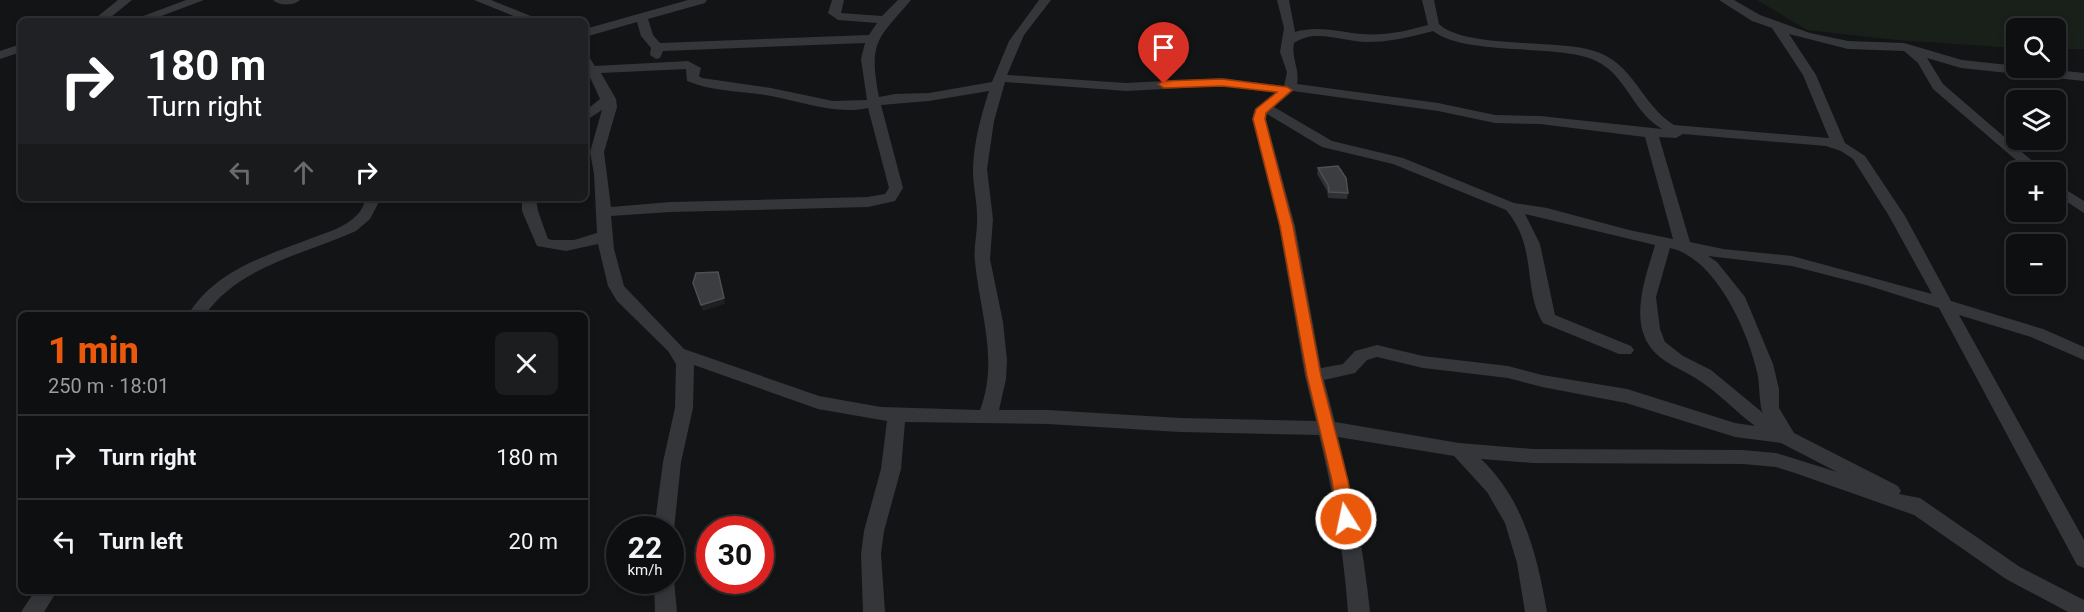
<!DOCTYPE html>
<meta charset="utf-8">
<style>
:root{--surface:#0e0f10;--page:#1c1d1e;--text:#f1f3f6;--muted:#9b9c9f;--line:#2e2f30;--accent:#ea580c}
body{margin:0;font-family:Roboto,sans-serif;background:var(--page);color:var(--text);height:100vh;display:flex;flex-direction:column;font-size:22px;white-space:nowrap}
*{box-sizing:border-box;margin:0}
p{font-size:20px;color:var(--muted)}
.icon{flex:none;width:33px;height:33px;fill:none;stroke:currentColor;stroke-width:2;stroke-linecap:round;stroke-linejoin:round}
.map{position:relative;flex:1;overflow:hidden}
.panel{position:absolute;left:18px;top:312px;width:570px;height:282px;display:flex;flex-direction:column;background:var(--surface);border-radius:9px;box-shadow:0 3px 9px #0003,0 0 0 2px var(--line)}
.panel>*{flex:none}
.banner{position:absolute;left:18px;top:18px;width:570px;height:183px;border-radius:9px;box-shadow:0 3px 9px #0003,0 0 0 2px var(--line);background:#202124;color:#fff;overflow:hidden}
.tools{position:absolute;left:2006px;top:18px;display:grid;gap:12px}
.tools a{display:grid;place-items:center;width:60px;height:60px;border-radius:9px;background:var(--surface);box-shadow:0 3px 9px #0003,0 0 0 2px var(--line);font-size:30px}
.speed{position:absolute;left:606px;top:516px;display:flex;gap:12px;font-size:30px;font-weight:700;text-align:center}
.speed>*{display:grid;place-content:center;width:78px;height:78px;border-radius:50%;background:var(--surface);box-shadow:0 3px 9px #0003,0 0 0 2px var(--line);line-height:1}
.speed small{font-size:15px;font-weight:400}
.speed .limit{border:9px solid #d22;background:#fff;color:#111}
.pin{position:absolute;display:grid;place-items:center;width:51px;height:51px;color:#fff;margin:-62px -26px;border-radius:50% 50% 50% 0;rotate:-45deg;box-shadow:0 0 6px #0007}
.pin .icon{rotate:45deg}
.me{position:absolute;width:66px;margin:-33px;rotate:350deg;stroke-linejoin:round;filter:drop-shadow(0 0 4px #0008)}
.turn{display:flex;align-items:center;gap:21px;height:126px;padding:0 30px;font-size:27px}
.turn .icon{width:78px;height:78px;stroke-width:2.5}
.turn b{display:block;font-size:42px;line-height:51px}
.lanes{display:flex;align-items:center;height:57px;padding:0 30px;background:#0003;justify-content:center;gap:30px;direction:ltr}
.lanes .off{opacity:.35}
.round{display:grid;place-items:center;flex:none;width:63px;height:63px;border-radius:9px;background:var(--page)}
.headline{display:flex;align-items:center;justify-content:space-between;height:102px;padding:0 30px}
h1{font-size:36px;font-weight:800;line-height:45px;color:var(--accent)}
ul{padding:0;list-style:none}
li{display:flex;align-items:center;gap:18px;height:84px;padding:0 30px;border-top:2px solid var(--line)}
li div{flex:1}
li b{display:block;font-size:22px}
li em{font-style:normal}
.map>svg:first-child{display:block}
.green{fill:#19201a}
.lines{fill:none;stroke-linecap:round;stroke-linejoin:round}
.street{fill:#34363a;fill-rule:evenodd}
.wall{fill:#2f3033}
.shaded-wall{fill:#1e1f21}
.building{fill:#3c3d41;stroke:#4c4f53;stroke-width:1.5}
.route{fill:#ea580c;stroke:#983908;stroke-width:1.5}
</style>
<div class="map">
<svg width="2084" height="612" viewBox="0 0 2084 612">
<rect width="100%" height="100%" fill="#131415"/>
<!-- green -->
<polygon class="green" points="1757,0 2084,0 2084,49 2055,49 2055,28 2016,28 2016,48 1897,40 1807,30"/>
<g class="lines">
<!-- street -->
<g class="street">
<polygon points="118,0 132,0 106,21 92,21"/>
<polygon points="186,0 204,0 148,21 130,21"/>
<path d="M273 0H300C294 6 279 6 273 0Z"/>
<polygon points="474,0 491,0 543,21 526,21"/>
<path d="M688 0H707L705 3 648 19 653 35 660 43 869 35 877 23 838 20 828 13 832 0H844L841 13 882 16 898 0H911C878 39 868 41 879 97L895 94 929 93 992 82 1009 41 1039 0H1051L1024 35 1007 75 1126 83 1222 78 1284 86 1287 72 1280 52 1284 28 1277 0H1289L1295 32C1318 25 1339 32 1362 34 1384 36 1407 31 1428 25L1422 0H1434L1439 24C1463 48 1556 40 1591 50 1635 62 1640 104 1674 125L1829 138 1803 75 1772 28 1752 21 1719 0H1734L1760 15 1810 33 1848 41 1904 43 1962 60 2084 73V81L1961 68 1927 58 1943 84 2045 172H2030L1933 89 1918 63 1904 51 1848 49 1789 34 1816 75 1845 143 1865 156 1905 216 1951 301 2043 329 2084 347V360L2031 337 1959 315 2084 540V568L2077 565 1939 308 1866 285 1792 266 1708 256 1717 262 1745 297 1773 364 1779 389V408L1794 433 1898 486 1901 491 1899 494 1920 498 2020 567 2084 600V612H2068L2006 579 1914 515 1795 473 1776 467 1743 464 1533 463 1481 459C1524 500 1537 555 1547 612H1525L1517 563 1505 523 1487 492 1454 456 1338 437C1353 494 1364 553 1370 612H1348C1344 552 1333 493 1319 435L1180 432 1048 424 905 422 901 469 884 531 881 554 885 612H863L861 554 864 531 881 469 887 421 818 409 694 365 693 408 681 462 674 530 670 536V530H654L663 462 675 408 676 364 668 351 617 301 608 286 598 244 566 251 537 246 522 211V198H536L538 211 548 239 552 240H574L597 233 594 174 590 152 602 110 585 121V111L600 99C594 84 585 72 585 56L589 57 595 66 688 61 701 68 699 76 702 78 771 88 833 101 867 100 861 59 865 43 663 51 660 58 656 59 650 55 651 48 641 36 637 22 585 37V29ZM1433 31C1462 54 1545 46 1582 56 1626 66 1628 109 1662 129L1540 116 1495 115 1438 103 1297 84C1300 69 1291 58 1294 43 1316 28 1343 42 1367 42 1390 42 1411 37 1433 31ZM686 69 687 81C713 92 744 91 771 96 803 102 836 115 868 108L889 188 885 194 868 197 670 202 611 207 604 152 617 107 616 99 601 73ZM1005 82 1126 91 1222 86 1275 93 1255 109 1252 119 1279 226 1305 376 1316 421 1180 418 1048 410H999L1006 379 1007 360 1003 322 990 259 993 219 987 169 994 121ZM989 91C981 116 973 144 973 171 973 186 977 201 977 216 978 232 973 247 975 262 980 313 999 360 980 410L881 407 819 396 684 349 624 286 614 249 611 216 670 212 868 207 895 201 903 188 881 105 929 101ZM1293 91 1438 111 1495 123 1540 124 1645 137 1673 239 1629 230 1547 208 1514 203 1403 158 1332 141 1274 107ZM1267 114 1322 147 1393 164 1506 210C1538 247 1522 288 1543 323L1619 354H1631L1634 350 1631 346 1555 315 1540 244 1525 214 1655 245C1646 276 1629 319 1651 348 1662 363 1682 369 1697 379 1718 392 1735 411 1755 426L1735 423 1627 389 1542 375 1508 366 1423 356 1377 345 1355 351 1343 364 1321 368 1295 226 1266 119ZM1683 134 1826 146 1841 151 1853 159 1889 216 1932 294 1792 256 1723 249 1690 242 1659 137 1676 138ZM1670 248C1716 258 1748 332 1757 372 1760 383 1759 406 1763 413L1711 370 1683 356 1665 342 1660 329 1656 297ZM1377 357 1423 368 1508 378 1542 387 1626 403 1735 437 1781 443 1837 472 1776 453 1743 450 1533 449 1459 443 1335 422 1324 380 1355 373 1367 360Z"/>
<polygon points="21,44 21,52 0,59 0,51"/>
<polygon points="2055,183 2084,201 2084,213 2055,194"/>
<path d="M367 198H381L370 219 356 231C305 254 239 266 205 315H188C215 270 266 256 312 238 328 232 346 227 358 214 362 210 364 203 367 198Z"/>
<polygon points="670,573 674,580 677,612 655,612 654,580 670,580"/>
<polygon points="35,591 57,591 44,612 21,612"/>
</g>
</g>
<!-- wall -->
<polygon class="wall" points="1318,168 1348,193 1347,199 1328,198 1327,191 1317,174"/>
<!-- shaded-wall -->
<polygon class="shaded-wall" points="718,272 725,304 703,311 701,305"/>
<!-- building -->
<g class="building">
<polygon points="1338,166 1346,178 1348,193 1329,192 1328,185 1318,168"/>
<polygon points="718,272 724,298 701,305 693,283 696,273"/>
</g>
<!-- route -->
<polygon class="route" points="1222,79 1287,87 1292,90 1266,113 1265,119 1293,226 1321,376 1348,481 1355,519 1352,524 1346,526 1341,524 1338,519 1332,481 1307,376 1280,226 1253,119 1256,109 1277,92 1222,86 1164,88 1158,84 1164,81"/>
</svg>
<div class="tools">
<a><svg class="icon" aria-label="search" viewBox="0 0 24 24"><circle cx="10" cy="10" r="6"/><path d="M15 15l6 6"/></svg></a>
<a><svg class="icon" aria-label="layers" viewBox="0 0 24 24"><path d="M12 4l9 5-9 5-9-5zM3 14l9 5 9-5"/></svg></a>
<a>+</a>
<a>−</a>
</div>
<div class="speed"><div>22<small>km/h</small></div><div class="limit">30</div></div>
<div class="pin" style="left:1164px;top:84px;background:#d93025"><svg class="icon" aria-label="arrive" viewBox="0 0 24 24"><path d="M6 21V4h12l-3 4 3 4H6"/></svg></div>
<svg class="me" style="left:1346px;top:519px" viewBox="-20 -20 40 40"><circle r="17" fill="#ea580c" stroke="#fff" stroke-width="3"/><path d="M0-11L8 9 0 5-8 9z" fill="#fff"/></svg>
<div class="banner">
<div class="turn"><svg class="icon" aria-label="right" viewBox="0 0 24 24"><path d="M7 20v-9h11M14 6l5 5-5 5"/></svg><div><b>180 m</b>Turn right</div></div>
<div class="lanes"><svg class="icon off" aria-label="left" viewBox="0 0 24 24"><path d="M17 20v-9H6M10 6l-5 5 5 5"/></svg><svg class="icon off" aria-label="ahead" viewBox="0 0 24 24"><path d="M12 20V5M6 11l6-6 6 6"/></svg><svg class="icon" aria-label="right" viewBox="0 0 24 24"><path d="M7 20v-9h11M14 6l5 5-5 5"/></svg></div>
</div>
<section class="panel">
<div class="headline"><div><h1>1 min</h1><p>250 m · 18:01</p></div><a class="round"><svg class="icon" aria-label="close" viewBox="0 0 24 24"><path d="M6 6l12 12M18 6L6 18"/></svg></a></div>
<ul>
<li><svg class="icon" aria-label="right" viewBox="0 0 24 24"><path d="M7 20v-9h11M14 6l5 5-5 5"/></svg><div><b>Turn right</b></div><em>180 m</em></li>
<li><svg class="icon" aria-label="left" viewBox="0 0 24 24"><path d="M17 20v-9H6M10 6l-5 5 5 5"/></svg><div><b>Turn left</b></div><em>20 m</em></li>
</ul>
</section>
</div>
